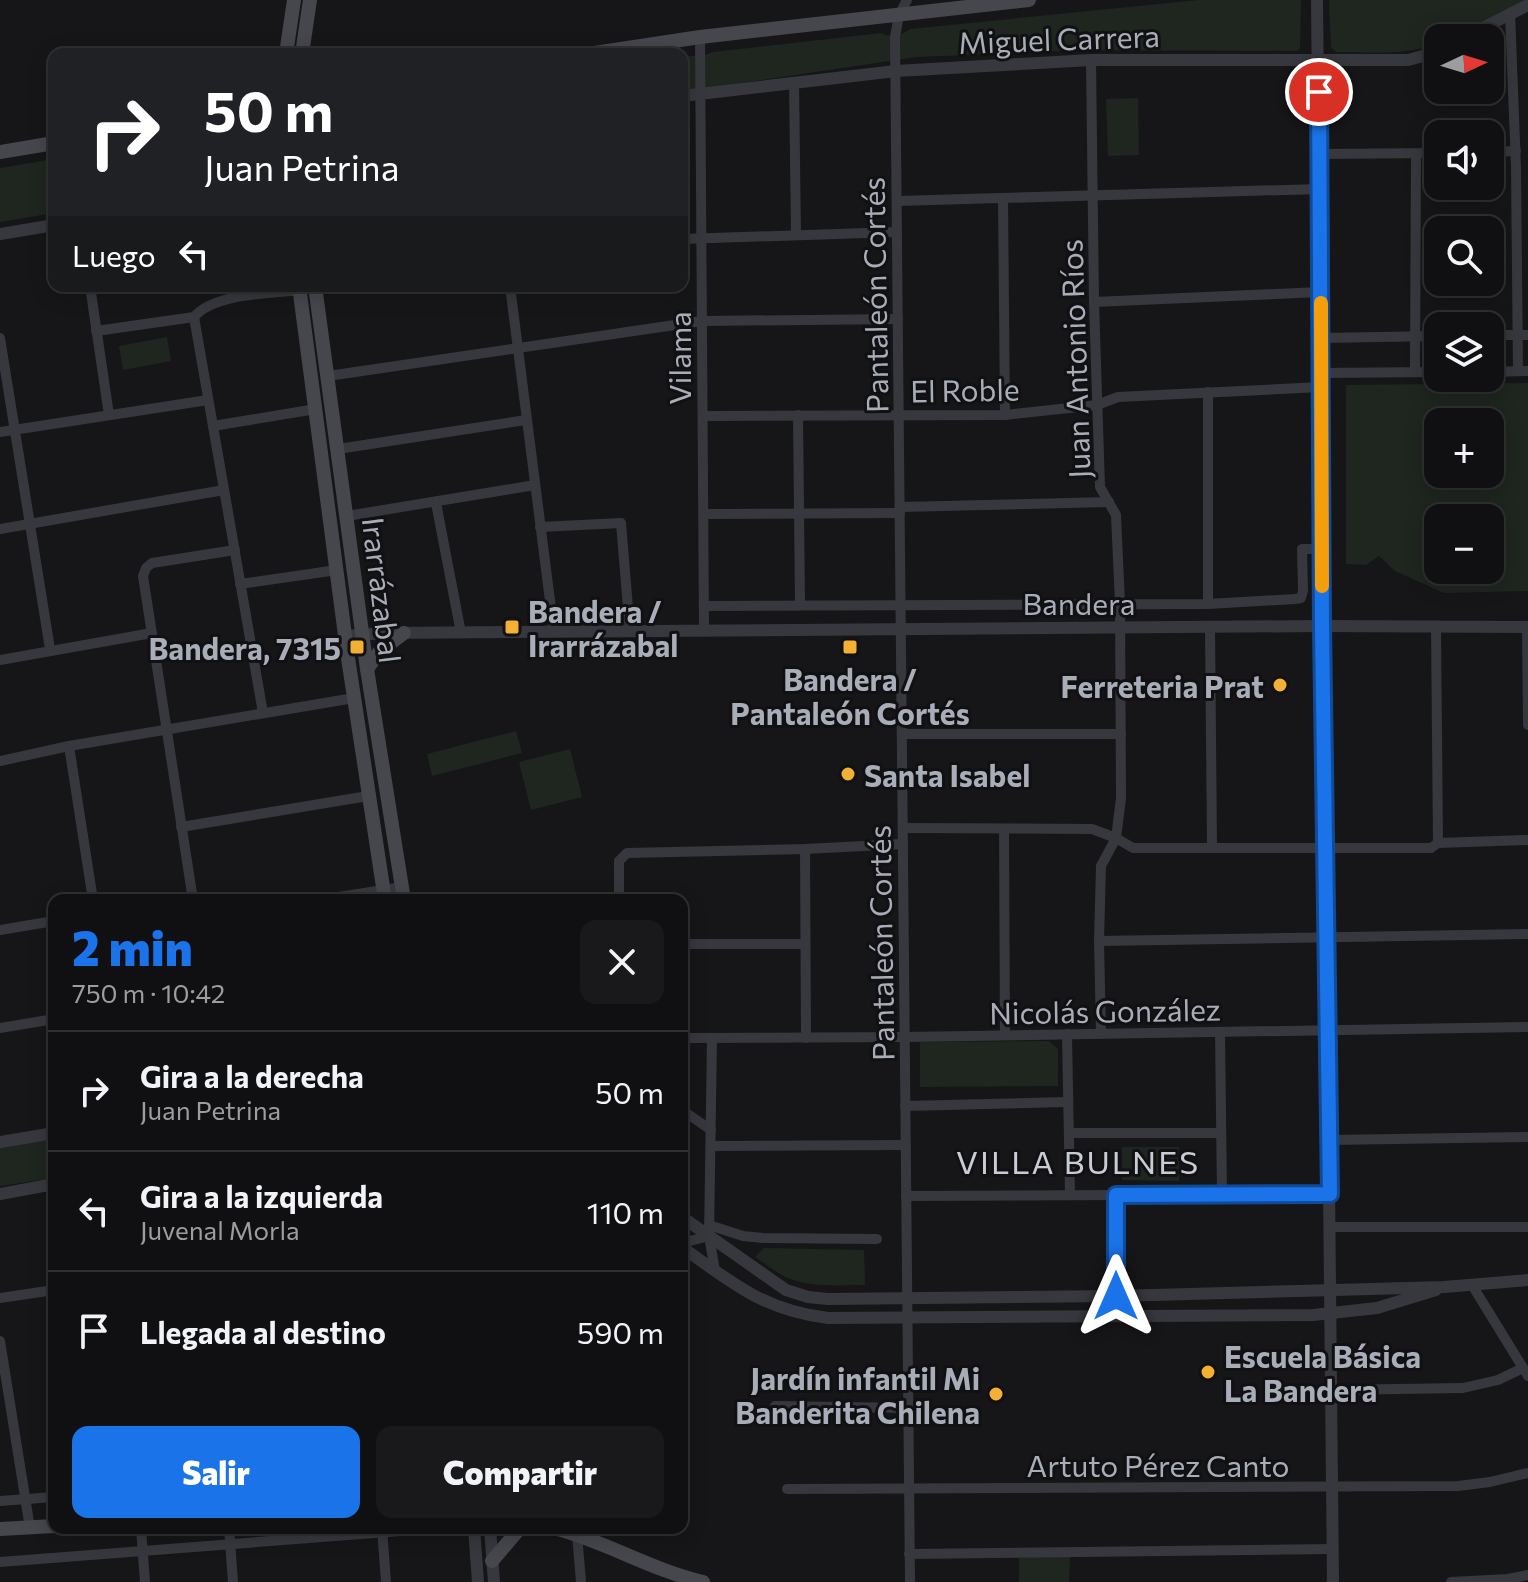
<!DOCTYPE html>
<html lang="es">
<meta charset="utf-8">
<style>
:root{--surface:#101012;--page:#19191b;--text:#f1f3f6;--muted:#9c9d9f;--line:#303032;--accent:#1a73e8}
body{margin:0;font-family:Commissioner,sans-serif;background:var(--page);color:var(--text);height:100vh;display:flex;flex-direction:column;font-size:30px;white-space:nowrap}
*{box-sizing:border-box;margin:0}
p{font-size:26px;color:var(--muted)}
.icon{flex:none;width:44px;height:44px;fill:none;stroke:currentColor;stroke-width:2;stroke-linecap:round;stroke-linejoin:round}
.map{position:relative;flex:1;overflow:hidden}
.panel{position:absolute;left:48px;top:894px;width:640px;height:640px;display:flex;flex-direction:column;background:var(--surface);border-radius:16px;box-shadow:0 4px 20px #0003,0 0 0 2px var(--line)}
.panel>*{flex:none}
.top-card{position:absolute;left:48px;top:48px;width:640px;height:244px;border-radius:16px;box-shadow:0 4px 20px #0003,0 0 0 2px var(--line);background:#202124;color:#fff;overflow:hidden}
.needle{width:52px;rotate:86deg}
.buttons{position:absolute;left:1424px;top:24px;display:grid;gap:16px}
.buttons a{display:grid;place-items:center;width:80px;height:80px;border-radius:16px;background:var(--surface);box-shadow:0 4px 20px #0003,0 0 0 2px var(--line);font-size:40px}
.pin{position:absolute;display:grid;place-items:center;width:68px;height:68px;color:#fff;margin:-34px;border:4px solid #fff;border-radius:50%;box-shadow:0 2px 8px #0007}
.me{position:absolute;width:88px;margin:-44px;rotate:0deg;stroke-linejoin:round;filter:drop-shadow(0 0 6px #0008)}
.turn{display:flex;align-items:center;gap:28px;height:168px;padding:0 24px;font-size:36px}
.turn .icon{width:104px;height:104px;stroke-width:2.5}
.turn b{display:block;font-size:56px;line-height:68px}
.then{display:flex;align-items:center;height:76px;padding:0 24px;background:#0003;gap:16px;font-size:30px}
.round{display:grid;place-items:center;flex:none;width:84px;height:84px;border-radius:16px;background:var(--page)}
.summary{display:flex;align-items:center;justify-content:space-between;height:136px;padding:0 24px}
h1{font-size:48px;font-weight:800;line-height:60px;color:var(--accent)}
.cta{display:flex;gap:16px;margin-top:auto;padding:16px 24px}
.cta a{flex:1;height:92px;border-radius:16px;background:var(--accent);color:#fff;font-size:32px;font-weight:800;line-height:92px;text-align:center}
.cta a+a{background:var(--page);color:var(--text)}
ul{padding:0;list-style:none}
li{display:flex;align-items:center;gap:24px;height:120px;padding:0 24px;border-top:2px solid var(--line)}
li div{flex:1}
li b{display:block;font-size:30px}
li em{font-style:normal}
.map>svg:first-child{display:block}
.green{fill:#1e261f;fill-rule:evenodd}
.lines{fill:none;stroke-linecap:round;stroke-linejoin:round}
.minor{stroke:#37383d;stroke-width:10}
.tertiary{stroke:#37383d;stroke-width:12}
.secondary{stroke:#45474d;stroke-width:14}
.route-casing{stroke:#114b97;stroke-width:20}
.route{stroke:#1a73e8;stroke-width:14}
.slow{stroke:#f59e0b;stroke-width:14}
.poi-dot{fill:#f2b134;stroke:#111113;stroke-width:3}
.labels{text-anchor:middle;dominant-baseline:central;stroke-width:6;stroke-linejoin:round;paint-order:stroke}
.street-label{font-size:30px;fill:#a8adb8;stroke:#111113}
.poi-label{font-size:30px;font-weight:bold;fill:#a8adb8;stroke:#111113;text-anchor:start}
.neighbourhood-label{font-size:32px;letter-spacing:2px;fill:#c9ccd4;stroke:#111113}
</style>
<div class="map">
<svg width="1528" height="1582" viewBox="0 0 1528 1582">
<rect width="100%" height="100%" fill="#161618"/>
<!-- green -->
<g class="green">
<path d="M1199 0H1301L1300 49 1297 51 1082 50 916 57 682 92V56H702L713 52 881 33C889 38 903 35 910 29Z"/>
<path d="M1329 0H1527L1449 38H1438V43C1407 56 1371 52 1337 52L1331 48Z"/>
<polygon points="1138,98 1139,155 1108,156 1106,99"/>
<polygon points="54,159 54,213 0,222 0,168"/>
<polygon points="167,337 171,361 123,370 119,346"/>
<path d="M1528 383V591L1444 593 1395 571 1379 556 1366 565 1346 564V385ZM1490 422V474H1438V422ZM1438 518H1490V570H1438Z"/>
<polygon points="516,731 522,753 432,776 427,754"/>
<polygon points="570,749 582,797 531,810 519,762"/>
<polygon points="1049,1041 1058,1049 1058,1086 920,1087 920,1042"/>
<polygon points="54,1138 54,1178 0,1186 0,1147"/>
<polygon points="1122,1147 1179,1147 1179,1181 1122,1180"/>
<path d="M764 1248 864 1250 865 1285C840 1285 812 1288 788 1278 776 1273 766 1264 755 1257Z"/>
<polygon points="1019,1557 1070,1557 1069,1582 1019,1582"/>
</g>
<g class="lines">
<!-- minor -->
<g class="minor">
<polyline points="907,0 899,15 895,37 910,1582"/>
<polyline points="1510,13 1516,168 1518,371"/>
<polyline points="700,37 704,631"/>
<polyline points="1091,60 1094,302 1100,487 1116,515 1120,604 1121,798 1116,838 1101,866 1099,941 1101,1033"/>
<polyline points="794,82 796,234"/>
<polyline points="1490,152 1516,151"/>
<polyline points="1320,154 1438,153"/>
<polyline points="1003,198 1005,415"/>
<polyline points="897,201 1320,189"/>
<polyline points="682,239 897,232"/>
<polyline points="90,286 109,415"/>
<polyline points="510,286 554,632"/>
<polyline points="1094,302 1320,292"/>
<polyline points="194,317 263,713"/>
<path d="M96 331 194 317C214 293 269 294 299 290"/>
<polyline points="1490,335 1528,335"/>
<polyline points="0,338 50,649"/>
<polyline points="1321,338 1438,336"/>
<polyline points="1415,372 1416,154"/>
<polyline points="1490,372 1528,371"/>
<polyline points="1321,373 1438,372"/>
<polyline points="328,376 702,321 898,319"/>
<polyline points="1208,392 1208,604"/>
<polyline points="798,415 800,605"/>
<polyline points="703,416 1005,415 1097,405 1118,397 1321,387"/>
<polyline points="213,426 316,409"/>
<polyline points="0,432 208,400"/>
<polyline points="338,449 526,420"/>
<polyline points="436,503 461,633"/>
<polyline points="900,507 1109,502"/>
<polyline points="704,514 900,513"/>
<polyline points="347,516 535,485"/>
<polyline points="540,527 621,523 630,632"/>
<polyline points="0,529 224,490"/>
<polyline points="240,584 337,570"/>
<polyline points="704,606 1208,604 1295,599 1301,598 1303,591 1302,549 1322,549"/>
<polyline points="1210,627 1212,846"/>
<polyline points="1527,627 1528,725"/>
<polyline points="1436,628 1438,843"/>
<polyline points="0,660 152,633"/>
<polyline points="902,734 1121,734"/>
<polyline points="69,746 93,900"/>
<polyline points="0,761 69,746 354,698"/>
<polyline points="181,827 368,796"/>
<polyline points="903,828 1092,829 1116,838 1133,848 1431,848 1438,843 1528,840"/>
<polyline points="1004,829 1005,1035"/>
<polyline points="805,849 806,1038"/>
<polyline points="193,900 143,576 146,568 152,563 235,550"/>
<polyline points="320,900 402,887"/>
<polyline points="619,900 619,861 627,853 805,849 903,844"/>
<polyline points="0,930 54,921"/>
<polyline points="1099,941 1528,934"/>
<polyline points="682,944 805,944"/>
<polyline points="0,1028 54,1019"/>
<polyline points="1220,1032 1222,1195"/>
<polyline points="1067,1034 1070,1195"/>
<polyline points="682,1038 905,1037 1528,1027"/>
<polyline points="905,1106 1068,1102"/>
<polyline points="682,1110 711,1130"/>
<polyline points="1069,1133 1221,1133"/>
<polyline points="1329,1140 1528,1137"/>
<polyline points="711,1146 906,1145"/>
<polyline points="906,1196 1330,1194"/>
<polyline points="709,1225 743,1236 763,1238 877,1239"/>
<polyline points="1330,1227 1528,1227"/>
<polyline points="709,1236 712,1038"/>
<polyline points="682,1243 709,1236 715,1271"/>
<polyline points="1472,1285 1528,1376"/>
<polyline points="1116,1296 1116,1195"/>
<polyline points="0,1298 54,1290"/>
<polyline points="0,1341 30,1528"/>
<polyline points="1332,1390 1463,1388 1498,1380 1523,1368"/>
<polyline points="775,1406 908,1408"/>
<polyline points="787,1489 1458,1486 1490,1482 1528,1473"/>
<polyline points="0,1501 54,1497"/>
<polyline points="141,1528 145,1582"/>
<polyline points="229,1528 233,1582"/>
<polyline points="382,1528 386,1582"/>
<polyline points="577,1534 581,1582"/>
<polyline points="909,1554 1333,1549"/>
<polyline points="0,1562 439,1528"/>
<polyline points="1451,1582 1508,1579 1528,1575"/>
</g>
<!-- tertiary -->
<g class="tertiary">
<polyline points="1317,0 1333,1582"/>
<polyline points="1463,38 1528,5"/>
<polyline points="682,96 896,71 1091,60 1408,60 1438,52"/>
<polyline points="0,234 54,225"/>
<polyline points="346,636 383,633 1322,626 1528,627"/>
<polyline points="0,1142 54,1133"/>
<polyline points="0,1194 54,1184"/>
<polyline points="682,1217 786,1290 808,1297 828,1299 1116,1296 1444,1287 1528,1280"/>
<path d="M682 1247C732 1283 765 1311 828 1318L1313 1315 1377 1308 1436 1290"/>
<polyline points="474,1528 478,1582"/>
<polyline points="490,1528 494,1582"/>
</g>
<!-- secondary -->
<g class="secondary">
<polyline points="286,54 294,0"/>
<polyline points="302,54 310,0"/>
<polyline points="588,54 700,37 1029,0"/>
<polyline points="0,152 54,143"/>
<polyline points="299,286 348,658 385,900"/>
<polyline points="315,286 367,669 404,900"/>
<polyline points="367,669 380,651 404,633"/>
<path d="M554 1528C605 1541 651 1570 703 1582"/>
<polyline points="0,1529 54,1526"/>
<polyline points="492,1561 520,1528"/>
</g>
</g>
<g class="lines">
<!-- route casing -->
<g class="route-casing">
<polyline id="route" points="1116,1296 1116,1195 1330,1194 1322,626 1319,92"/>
</g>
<!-- route -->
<use href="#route" class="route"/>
<!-- slow -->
<polyline class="slow" points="1321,303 1322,586"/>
</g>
<!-- markers -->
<g class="poi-dot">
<rect x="504" y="619" width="16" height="16" rx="4"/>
<rect x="349" y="639" width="16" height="16" rx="4"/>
<rect x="842" y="639" width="16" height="16" rx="4"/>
<circle cx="1280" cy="685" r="8"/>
<circle cx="848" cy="774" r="8"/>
<circle cx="1208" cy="1372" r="8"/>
<circle cx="996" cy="1394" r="8"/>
</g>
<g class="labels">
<!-- street labels -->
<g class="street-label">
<text transform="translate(1059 38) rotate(-2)">Miguel Carrera</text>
<text transform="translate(874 295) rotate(-91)">Pantaleón Cortés</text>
<text transform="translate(678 358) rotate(-90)">Vilama</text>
<text transform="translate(1074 359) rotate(-92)">Juan Antonio Ríos</text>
<text transform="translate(965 389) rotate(-1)">El Roble</text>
<text transform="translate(383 590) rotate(83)">Irarrázabal</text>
<text x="1079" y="602">Bandera</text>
<text transform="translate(880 943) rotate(-91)">Pantaleón Cortés</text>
<text transform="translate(1105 1010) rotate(-1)">Nicolás González</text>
<text x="1158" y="1464">Artuto Pérez Canto</text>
</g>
<!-- poi labels -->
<g class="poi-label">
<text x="528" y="610">Bandera /<tspan x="528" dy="34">Irarrázabal</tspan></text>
<text x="341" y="647" text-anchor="end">Bandera, 7315</text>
<text x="850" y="678" text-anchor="middle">Bandera /<tspan x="850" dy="34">Pantaleón Cortés</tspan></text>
<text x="1264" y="685" text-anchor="end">Ferreteria Prat</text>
<text x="864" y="774">Santa Isabel</text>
<text x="1224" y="1355">Escuela Básica<tspan x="1224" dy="34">La Bandera</tspan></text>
<text x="980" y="1377" text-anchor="end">Jardín infantil Mi<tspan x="980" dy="34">Banderita Chilena</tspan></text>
</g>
<!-- neighbourhood labels -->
<g class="neighbourhood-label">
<text x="1078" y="1161">VILLA BULNES</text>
</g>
</g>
</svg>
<div class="buttons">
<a><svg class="needle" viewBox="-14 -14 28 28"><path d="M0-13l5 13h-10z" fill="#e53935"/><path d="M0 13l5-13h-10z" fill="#9c9d9f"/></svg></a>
<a><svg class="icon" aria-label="sound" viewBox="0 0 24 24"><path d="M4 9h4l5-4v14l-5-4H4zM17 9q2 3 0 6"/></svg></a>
<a><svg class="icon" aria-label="search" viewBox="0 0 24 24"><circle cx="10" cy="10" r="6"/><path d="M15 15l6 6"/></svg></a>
<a><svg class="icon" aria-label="layers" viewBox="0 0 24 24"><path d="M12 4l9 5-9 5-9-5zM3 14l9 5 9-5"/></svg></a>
<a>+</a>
<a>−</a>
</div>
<div class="pin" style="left:1319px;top:92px;background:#d93025"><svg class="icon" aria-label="arrive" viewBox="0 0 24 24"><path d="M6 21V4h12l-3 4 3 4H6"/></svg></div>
<svg class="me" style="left:1116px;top:1296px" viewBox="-20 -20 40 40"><path d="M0-17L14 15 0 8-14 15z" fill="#1a73e8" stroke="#fff" stroke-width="4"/></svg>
<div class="top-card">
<div class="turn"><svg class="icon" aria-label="right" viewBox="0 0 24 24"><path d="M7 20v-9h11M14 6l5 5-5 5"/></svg><div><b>50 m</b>Juan Petrina</div></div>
<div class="then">Luego<svg class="icon" aria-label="left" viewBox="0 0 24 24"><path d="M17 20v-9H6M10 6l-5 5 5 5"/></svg></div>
</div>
<section class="panel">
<div class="summary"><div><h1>2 min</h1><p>750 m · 10:42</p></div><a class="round"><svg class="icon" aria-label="close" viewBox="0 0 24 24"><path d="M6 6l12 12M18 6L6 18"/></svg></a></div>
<ul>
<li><svg class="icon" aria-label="right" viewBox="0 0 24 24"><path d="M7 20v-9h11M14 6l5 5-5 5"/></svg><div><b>Gira a la derecha</b><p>Juan Petrina</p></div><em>50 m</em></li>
<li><svg class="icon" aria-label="left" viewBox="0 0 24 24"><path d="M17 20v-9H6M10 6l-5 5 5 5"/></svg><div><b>Gira a la izquierda</b><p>Juvenal Morla</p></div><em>110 m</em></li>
<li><svg class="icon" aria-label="arrive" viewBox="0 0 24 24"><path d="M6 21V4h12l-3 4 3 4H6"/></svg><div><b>Llegada al destino</b></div><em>590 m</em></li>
</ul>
<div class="cta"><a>Salir</a><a>Compartir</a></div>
</section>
</div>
